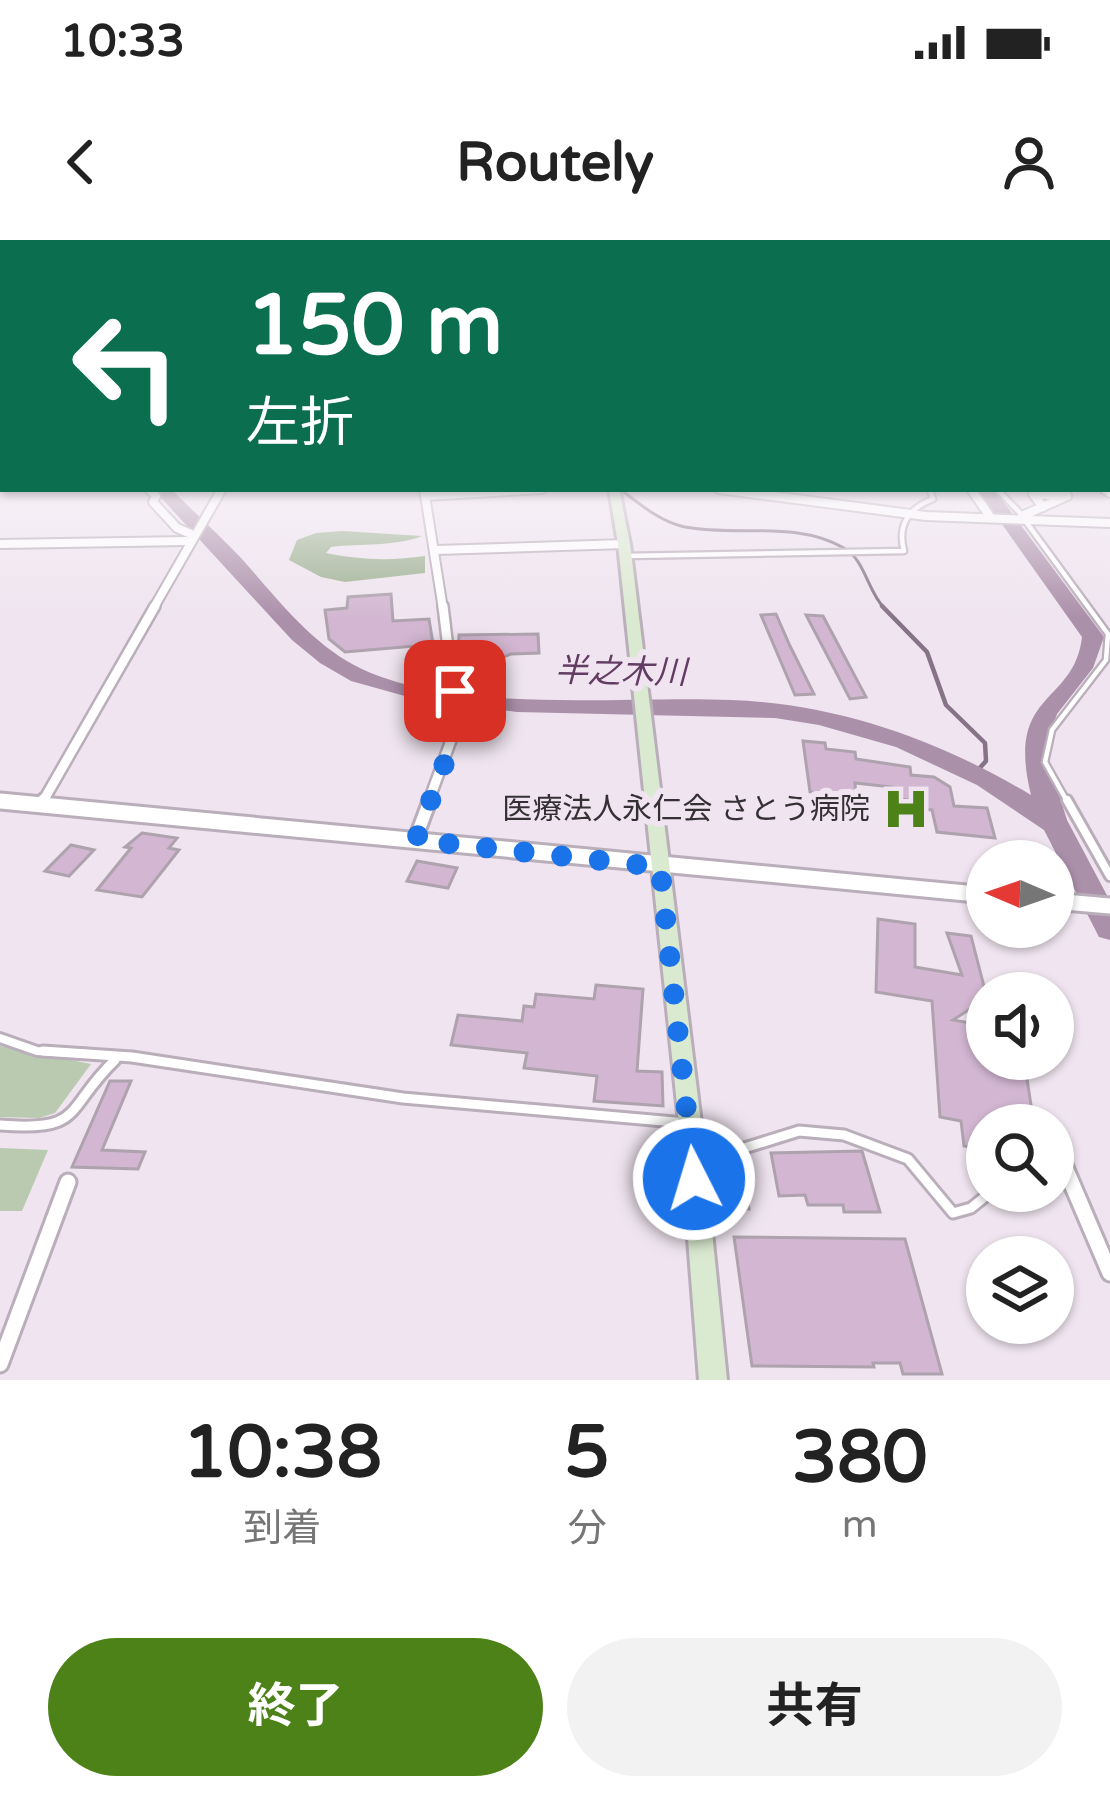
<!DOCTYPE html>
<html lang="ja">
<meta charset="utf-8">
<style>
:root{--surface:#fff;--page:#f2f2f2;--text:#222;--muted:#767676;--accent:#4c8218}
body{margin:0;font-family:"Varela Round","Noto Sans JP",sans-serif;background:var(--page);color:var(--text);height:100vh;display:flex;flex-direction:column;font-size:45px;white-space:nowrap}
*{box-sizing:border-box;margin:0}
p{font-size:39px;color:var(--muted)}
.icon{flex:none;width:66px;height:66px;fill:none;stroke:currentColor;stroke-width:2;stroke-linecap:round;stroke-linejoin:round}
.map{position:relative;height:1140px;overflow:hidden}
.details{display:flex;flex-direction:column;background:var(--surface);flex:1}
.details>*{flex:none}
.guide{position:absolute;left:0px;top:0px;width:1110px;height:252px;box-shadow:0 3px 9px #0004;background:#0b6e4f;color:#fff;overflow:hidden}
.needle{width:78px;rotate:272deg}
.controls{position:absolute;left:966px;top:600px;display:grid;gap:24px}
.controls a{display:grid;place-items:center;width:108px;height:108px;border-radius:50%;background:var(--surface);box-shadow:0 3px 9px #0004;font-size:60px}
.pin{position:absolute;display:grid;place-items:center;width:102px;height:102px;color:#fff;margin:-51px;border-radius:24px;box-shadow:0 6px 18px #0006}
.me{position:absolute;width:132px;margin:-66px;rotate:355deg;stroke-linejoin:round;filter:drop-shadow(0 0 9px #0008)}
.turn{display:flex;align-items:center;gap:42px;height:252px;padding:0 48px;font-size:54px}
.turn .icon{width:156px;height:156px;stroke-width:2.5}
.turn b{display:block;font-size:84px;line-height:102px}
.eta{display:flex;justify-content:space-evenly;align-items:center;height:204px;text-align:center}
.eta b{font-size:72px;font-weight:700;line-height:84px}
.action{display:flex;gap:24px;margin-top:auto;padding:24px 48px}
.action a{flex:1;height:138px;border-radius:72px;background:var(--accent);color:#fff;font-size:48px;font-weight:700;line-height:138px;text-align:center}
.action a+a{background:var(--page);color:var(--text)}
.status{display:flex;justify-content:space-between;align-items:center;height:84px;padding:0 60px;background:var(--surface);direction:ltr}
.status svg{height:33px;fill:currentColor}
header{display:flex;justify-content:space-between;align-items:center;height:156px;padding:0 48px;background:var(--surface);font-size:54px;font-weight:700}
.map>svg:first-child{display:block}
.green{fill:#b9cab0}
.forest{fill:#9db192}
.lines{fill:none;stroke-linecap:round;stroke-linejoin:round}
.stream-far1{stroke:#877387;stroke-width:3}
.stream{stroke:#877387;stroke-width:4.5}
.river{fill:#ab90aa;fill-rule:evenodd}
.building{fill:#d3b7d2;stroke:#ada2ad;stroke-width:3}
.service-far2-casing{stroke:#b9aeb9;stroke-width:9}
.service-far1-casing{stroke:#b9aeb9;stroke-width:14}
.service-casing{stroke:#b9aeb9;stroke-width:15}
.minor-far3-casing{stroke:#b9aeb9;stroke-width:12}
.minor-far2-casing{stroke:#b9aeb9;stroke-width:14}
.minor-far1-casing{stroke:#b9aeb9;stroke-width:18}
.minor-casing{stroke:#b9aeb9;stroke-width:21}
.tertiary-far1-casing{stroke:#b9aeb9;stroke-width:16}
.tertiary-casing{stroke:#b9aeb9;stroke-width:21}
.secondary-casing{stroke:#b9aeb9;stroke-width:6}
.service-far2{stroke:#fff;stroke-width:4.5}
.service-far1{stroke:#fff;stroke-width:8}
.service{stroke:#fff;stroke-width:9}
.minor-far3{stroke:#fff;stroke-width:8}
.minor-far2{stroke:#fff;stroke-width:9}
.minor-far1{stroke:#fff;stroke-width:12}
.minor{stroke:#fff;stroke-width:15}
.tertiary-far1{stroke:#fff;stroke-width:12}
.tertiary{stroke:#fff;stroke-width:15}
.secondary{fill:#daead0;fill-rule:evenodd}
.route{stroke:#1a73e8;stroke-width:21;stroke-dasharray:0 37.8}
.labels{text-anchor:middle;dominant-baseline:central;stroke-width:12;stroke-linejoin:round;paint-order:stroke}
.poi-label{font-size:30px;fill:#343034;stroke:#efe4ef;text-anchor:end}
.water-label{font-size:33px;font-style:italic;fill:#623c62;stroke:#efe4ef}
</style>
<div class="status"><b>10:33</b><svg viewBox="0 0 49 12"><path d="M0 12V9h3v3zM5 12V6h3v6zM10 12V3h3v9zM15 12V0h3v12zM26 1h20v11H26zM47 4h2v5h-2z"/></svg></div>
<header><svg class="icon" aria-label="back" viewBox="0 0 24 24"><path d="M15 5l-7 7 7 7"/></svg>Routely<svg class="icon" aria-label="person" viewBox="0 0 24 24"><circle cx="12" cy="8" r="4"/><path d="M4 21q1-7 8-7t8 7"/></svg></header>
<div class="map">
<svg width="1110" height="1140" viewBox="0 0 1110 1140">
<rect width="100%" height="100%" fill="#efe4ef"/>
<!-- green -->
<g class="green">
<polygon points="0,806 91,824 55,873 39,878 0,877"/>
<polygon points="0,908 48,910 22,971 0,971"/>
</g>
<!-- forest -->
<path class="forest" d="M342 291 422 296C394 307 361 303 331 307L326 313C359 320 391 321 425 316V333L345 342 321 337 289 320 297 300 316 293Z"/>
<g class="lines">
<!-- stream-far1 -->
<path class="stream-far1" d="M620 249C640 264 660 282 685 287 738 297 795 280 844 308 866 321 867 351 885 369"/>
<!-- stream -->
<polyline class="stream" points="882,366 927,412 946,465 985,503 986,521 977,531"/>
<!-- river -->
<path class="river" d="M153 249H171C194 272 219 295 242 319 276 357 308 400 354 425 450 476 623 455 731 460 838 464 939 500 1031 555 1005 450 1074 466 1082 397L977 249H994L1104 397 1093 428 1057 474 1049 497V523L1067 580 1110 661V700L1099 697 1044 590 977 545 896 507 819 485 775 478 517 472 412 458 351 441 320 423 292 400Z"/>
</g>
<!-- building -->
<g class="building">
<polygon points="391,354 393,381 429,379 434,410 417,411 415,406 345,412 329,399 325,370 347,368 348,357"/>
<polygon points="776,374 790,406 814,454 795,455 761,375"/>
<polygon points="806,375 823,376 866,457 850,459"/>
<polygon points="538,394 539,413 511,414 496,420 458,416 459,395"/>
<polygon points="803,501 825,503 826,509 855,512 856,519 910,527 911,535 934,537 950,547 954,566 987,568 995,598 937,592 932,570 911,568 910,560 894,559 892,547 855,543 856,557 810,552"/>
<polygon points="142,593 177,598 169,608 179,610 142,657 97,650 131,608 125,607"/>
<polygon points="71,605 94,610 69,636 45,631"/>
<polygon points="417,621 457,628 448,648 407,641"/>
<polygon points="878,679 915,684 915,727 962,735 947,693 971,696 987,758 953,780 987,786 987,819 1024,819 1034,885 987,885 987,910 964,906 961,881 940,877 932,761 876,752"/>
<polygon points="596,745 643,749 637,831 662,832 663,866 594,861 597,836 524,828 527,813 451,805 458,775 522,781 524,766 534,767 536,754 594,759"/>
<polygon points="110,841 131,841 102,910 145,912 138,929 72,927"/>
<polygon points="862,911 880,972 844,972 843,965 808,965 805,955 779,956 771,913"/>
<polygon points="722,934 744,934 749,969 725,968"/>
<polygon points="734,997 905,999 942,1134 903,1134 900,1123 873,1123 874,1127 752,1126"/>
</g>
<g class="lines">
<!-- service-far2 casing -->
<g class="service-far2-casing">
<g id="service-far2">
<polyline points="997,249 1021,274"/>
<polyline points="1024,279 1108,394 1106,420 1052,490 1045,522 1068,563"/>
<path d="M625 316 904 311C897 285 909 268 933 259L930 249"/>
</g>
</g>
<!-- service-far1 casing -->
<g class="service-far1-casing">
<g id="service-far1">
<polyline points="1067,560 1110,636"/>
<polyline points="0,798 37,811 90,814"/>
</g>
</g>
<!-- service casing -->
<g class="service-casing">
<g id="service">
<polyline points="43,811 132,817 403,858 686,883"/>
<path d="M0 885C85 892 64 869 115 820"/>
<polyline points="700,908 738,910 799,891 844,895 908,919 953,973 971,968 992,951"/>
</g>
</g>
<!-- minor-far3 casing -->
<g class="minor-far3-casing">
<g id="minor-far3">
<polyline points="149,249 156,256 153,262 177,288 191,294"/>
<polyline points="424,249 443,369"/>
<polyline points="719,249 926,276 1110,283"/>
<polyline points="971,249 991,278"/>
<polyline points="1104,249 1110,253"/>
<polyline points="425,256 542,249"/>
<polyline points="1043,267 1033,254 1067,256"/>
<polyline points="1022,276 1067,256"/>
<polyline points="0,304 187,301"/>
<polyline points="436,310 624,304"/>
<polyline points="153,369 222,249"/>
</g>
</g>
<!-- minor-far2 casing -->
<g class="minor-far2-casing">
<g id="minor-far2">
<polyline points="42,563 155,366"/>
<polyline points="428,563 457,484 443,366"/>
</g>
</g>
<!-- minor-far1 casing -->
<g class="minor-far1-casing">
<g id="minor-far1">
<polyline points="41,565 44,560"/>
<polyline points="415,600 430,560"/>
</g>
</g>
<!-- minor casing -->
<g class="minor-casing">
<g id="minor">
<polyline points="1063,923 1110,1033"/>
<polyline points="0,1124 68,942"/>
</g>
</g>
<!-- tertiary-far1 casing -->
<g class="tertiary-far1-casing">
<polyline id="tertiary-far1" points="0,561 18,563"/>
</g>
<!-- tertiary casing -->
<g class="tertiary-casing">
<g id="tertiary">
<polyline points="0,561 987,655"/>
<polyline points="1053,661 1110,666"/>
</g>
</g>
<!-- secondary casing -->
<g class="secondary-casing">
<polygon id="secondary" points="609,249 619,249 630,304 701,883 727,1140 699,1140 679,883 618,304"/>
</g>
<!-- service-far2 -->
<use href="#service-far2" class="service-far2"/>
<!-- service-far1 -->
<use href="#service-far1" class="service-far1"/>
<!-- service -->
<use href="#service" class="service"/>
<!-- minor-far3 -->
<use href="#minor-far3" class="minor-far3"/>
<!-- minor-far2 -->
<use href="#minor-far2" class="minor-far2"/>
<!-- minor-far1 -->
<use href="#minor-far1" class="minor-far1"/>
<!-- minor -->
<use href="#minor" class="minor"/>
<!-- tertiary-far1 -->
<use href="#tertiary-far1" class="tertiary-far1"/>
<!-- tertiary -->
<use href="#tertiary" class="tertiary"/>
<!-- secondary -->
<use href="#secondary" class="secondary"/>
</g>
<!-- sky -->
<linearGradient id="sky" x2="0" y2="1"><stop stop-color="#8fa6cf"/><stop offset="0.58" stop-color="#f8f3f8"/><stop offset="1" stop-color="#f8f3f8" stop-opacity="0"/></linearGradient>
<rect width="1110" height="378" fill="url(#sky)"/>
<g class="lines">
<!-- route -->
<polyline class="route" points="455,451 454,498 416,600 660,627 694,939"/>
</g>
<!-- icons -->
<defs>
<g id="hospital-bare" transform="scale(3.6)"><path d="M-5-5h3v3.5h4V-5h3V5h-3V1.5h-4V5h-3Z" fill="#4c8218" stroke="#efe4ef" stroke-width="2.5" paint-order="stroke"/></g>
</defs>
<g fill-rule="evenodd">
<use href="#hospital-bare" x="906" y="569"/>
</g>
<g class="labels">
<!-- poi labels -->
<g class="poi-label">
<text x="870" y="569">医療法人永仁会 さとう病院</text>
</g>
<!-- water labels -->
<g class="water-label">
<text transform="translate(621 432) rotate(1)">半之木川</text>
</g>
</g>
</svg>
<div class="controls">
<a><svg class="needle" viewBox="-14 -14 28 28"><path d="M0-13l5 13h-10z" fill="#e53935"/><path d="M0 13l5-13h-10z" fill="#767676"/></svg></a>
<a><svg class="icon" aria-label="sound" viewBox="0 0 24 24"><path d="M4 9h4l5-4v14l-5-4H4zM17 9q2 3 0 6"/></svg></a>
<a><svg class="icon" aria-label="search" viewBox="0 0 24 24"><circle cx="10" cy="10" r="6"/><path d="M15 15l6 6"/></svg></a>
<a><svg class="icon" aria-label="layers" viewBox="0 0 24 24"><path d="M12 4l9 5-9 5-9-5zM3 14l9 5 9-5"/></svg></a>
</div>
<div class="pin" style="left:455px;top:451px;background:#d93025"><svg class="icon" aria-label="arrive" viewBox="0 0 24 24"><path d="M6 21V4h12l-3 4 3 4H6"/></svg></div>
<svg class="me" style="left:694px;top:939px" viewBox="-20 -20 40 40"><circle r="17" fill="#1a73e8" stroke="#fff" stroke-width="3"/><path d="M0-11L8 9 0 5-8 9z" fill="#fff"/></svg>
<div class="guide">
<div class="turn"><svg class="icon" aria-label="left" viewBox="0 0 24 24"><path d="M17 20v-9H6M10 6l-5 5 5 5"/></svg><div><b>150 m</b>左折</div></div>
</div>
</div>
<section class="details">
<div class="eta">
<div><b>10:38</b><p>到着</p></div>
<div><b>5</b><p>分</p></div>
<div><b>380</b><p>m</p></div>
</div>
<div class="action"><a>終了</a><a>共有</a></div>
</section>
